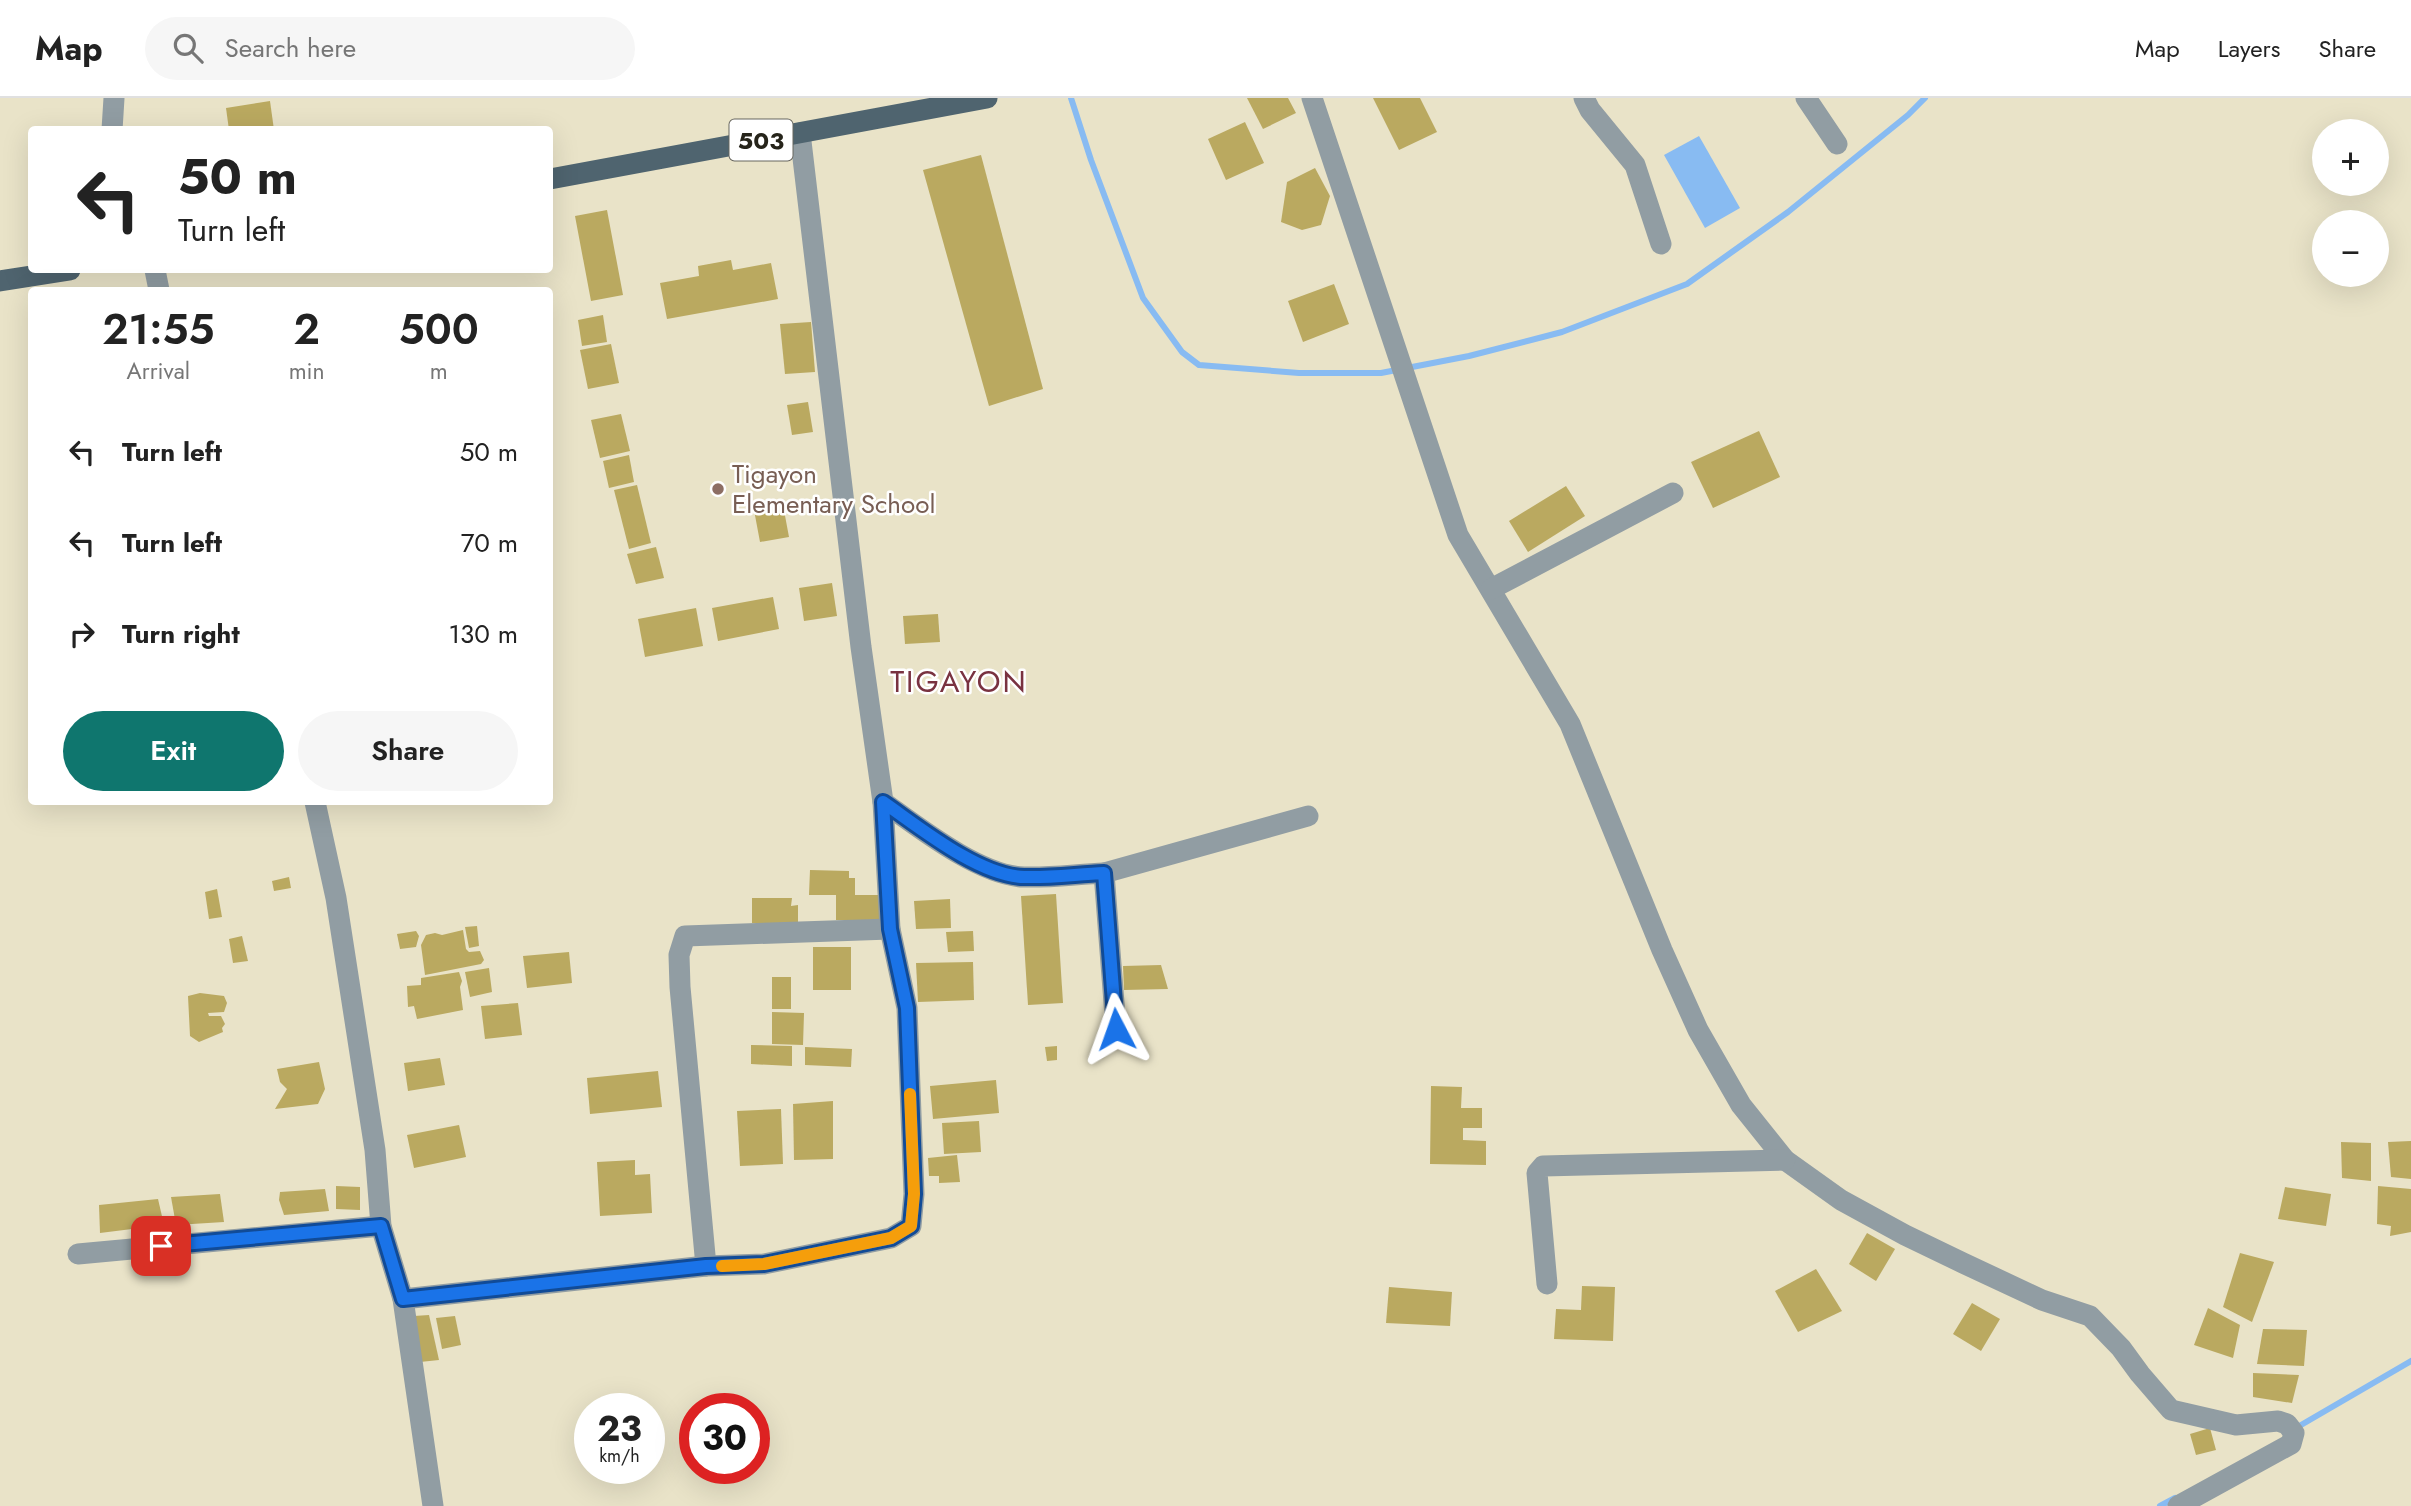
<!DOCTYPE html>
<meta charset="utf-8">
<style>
:root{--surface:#fff;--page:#f6f6f6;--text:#222;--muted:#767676;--line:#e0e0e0;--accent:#0f766e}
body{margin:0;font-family:Jost,sans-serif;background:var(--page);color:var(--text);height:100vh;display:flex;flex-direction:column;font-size:26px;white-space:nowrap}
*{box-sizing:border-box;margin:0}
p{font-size:23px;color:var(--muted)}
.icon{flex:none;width:38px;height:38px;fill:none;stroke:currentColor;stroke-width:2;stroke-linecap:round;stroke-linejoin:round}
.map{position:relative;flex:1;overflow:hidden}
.panel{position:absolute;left:28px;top:189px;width:525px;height:518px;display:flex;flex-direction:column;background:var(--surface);border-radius:7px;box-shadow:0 7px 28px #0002}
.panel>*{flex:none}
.top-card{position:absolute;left:28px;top:28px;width:525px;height:147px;border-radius:7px;box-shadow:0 7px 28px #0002;background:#fff;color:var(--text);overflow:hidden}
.controls{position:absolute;left:2312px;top:21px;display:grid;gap:14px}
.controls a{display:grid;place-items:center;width:77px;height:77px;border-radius:50%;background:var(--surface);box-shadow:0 7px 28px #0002;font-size:35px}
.speed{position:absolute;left:574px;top:1295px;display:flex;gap:14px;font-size:35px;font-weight:700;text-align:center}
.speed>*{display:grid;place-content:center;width:91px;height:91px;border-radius:50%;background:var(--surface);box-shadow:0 7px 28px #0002;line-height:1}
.speed small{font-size:18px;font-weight:400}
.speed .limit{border:10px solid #d22;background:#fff;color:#111}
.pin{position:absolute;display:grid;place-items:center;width:60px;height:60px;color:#fff;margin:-30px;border-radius:14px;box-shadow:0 4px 10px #0006}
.me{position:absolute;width:77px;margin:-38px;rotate:356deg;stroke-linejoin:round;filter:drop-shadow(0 0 5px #0008)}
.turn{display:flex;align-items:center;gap:24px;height:147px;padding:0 35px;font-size:32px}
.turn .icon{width:91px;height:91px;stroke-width:2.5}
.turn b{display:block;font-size:49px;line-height:60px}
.eta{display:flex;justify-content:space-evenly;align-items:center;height:119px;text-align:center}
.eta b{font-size:42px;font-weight:600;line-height:49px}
.action{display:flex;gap:14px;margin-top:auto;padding:14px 35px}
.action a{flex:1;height:80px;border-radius:42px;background:var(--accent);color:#fff;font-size:28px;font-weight:600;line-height:80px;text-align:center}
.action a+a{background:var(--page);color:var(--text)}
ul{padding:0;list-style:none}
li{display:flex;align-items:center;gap:21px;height:91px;padding:0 35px}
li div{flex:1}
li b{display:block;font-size:26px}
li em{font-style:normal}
header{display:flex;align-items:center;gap:42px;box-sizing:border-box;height:98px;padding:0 35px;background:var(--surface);border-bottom:2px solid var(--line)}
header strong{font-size:33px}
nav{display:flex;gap:38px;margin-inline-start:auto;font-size:24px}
.search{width:490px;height:63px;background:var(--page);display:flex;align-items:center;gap:18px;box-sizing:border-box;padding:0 24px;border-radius:38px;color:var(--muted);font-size:26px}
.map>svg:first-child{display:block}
.water{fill:#88bbf2}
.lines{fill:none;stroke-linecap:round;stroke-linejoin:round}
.stream{stroke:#88bbf2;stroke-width:6}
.building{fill:#baa960}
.street{stroke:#919da3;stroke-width:21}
.primary{stroke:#4f646f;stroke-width:21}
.route-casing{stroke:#114b97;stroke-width:18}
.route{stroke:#1a73e8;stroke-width:12}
.slow{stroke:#f59e0b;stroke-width:12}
.education-dot{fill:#8d6e63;stroke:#fff;stroke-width:2.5}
.labels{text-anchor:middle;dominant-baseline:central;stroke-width:5;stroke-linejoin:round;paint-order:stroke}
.shield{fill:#fff;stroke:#67665f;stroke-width:2}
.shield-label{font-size:24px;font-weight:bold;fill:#26241a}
.education-label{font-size:26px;fill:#785e54;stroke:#fff;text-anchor:start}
.quarter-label{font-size:30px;letter-spacing:2px;fill:#793240;stroke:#fff}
</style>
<header>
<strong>Map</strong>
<div class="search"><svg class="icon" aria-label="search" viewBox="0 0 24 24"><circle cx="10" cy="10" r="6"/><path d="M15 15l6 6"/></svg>Search here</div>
<nav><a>Map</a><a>Layers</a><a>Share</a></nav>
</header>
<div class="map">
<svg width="2411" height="1408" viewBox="0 0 2411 1408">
<rect width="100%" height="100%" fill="#e9e3c8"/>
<!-- water -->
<polygon class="water" points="1699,38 1740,110 1705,130 1664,57"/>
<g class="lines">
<!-- stream -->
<g class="stream">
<polyline points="1071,0 1091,62 1143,200 1182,254 1199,267 1299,275 1381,275 1469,258 1562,234 1687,186 1788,114 1908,17 1925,0"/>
<polyline points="2301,1327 2411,1263"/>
<polyline points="2160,1408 2175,1400"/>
</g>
</g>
<!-- building -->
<g class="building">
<polygon points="1247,0 1288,0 1296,15 1263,31"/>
<polygon points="1373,0 1420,0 1437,34 1399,52"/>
<polygon points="270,3 274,32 229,32 226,10"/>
<polygon points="1245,24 1264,65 1226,82 1208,41"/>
<polygon points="981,57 1043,291 989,308 923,72"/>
<polygon points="1315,70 1330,98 1321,127 1302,132 1281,124 1287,84"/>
<polygon points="607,112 623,197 591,203 575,118"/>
<polygon points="731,162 733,172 771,165 778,201 667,221 660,185 699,178 698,168"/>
<polygon points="1334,186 1349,226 1303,244 1288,203"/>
<polygon points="603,217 607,244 582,248 578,222"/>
<polygon points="811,224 815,274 785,276 780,226"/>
<polygon points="611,246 619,285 588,291 580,252"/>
<polygon points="808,304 813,334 792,337 787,307"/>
<polygon points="621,316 630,353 600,360 591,322"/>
<polygon points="1759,333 1780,379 1713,410 1691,364"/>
<polygon points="629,357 634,384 609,390 603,363"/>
<polygon points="637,387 651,445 629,451 614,392"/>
<polygon points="1566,388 1585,418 1528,454 1509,423"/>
<polygon points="783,407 789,439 760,444 754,412"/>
<polygon points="656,449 664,480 636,486 627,456"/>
<polygon points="832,485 837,518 804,523 799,490"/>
<polygon points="773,499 779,531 718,543 712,510"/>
<polygon points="696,510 703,548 645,559 638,521"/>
<polygon points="938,516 940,544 905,546 903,518"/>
<polygon points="810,772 849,773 849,780 855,780 855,797 884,797 884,822 836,822 836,797 809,797"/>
<polygon points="289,779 291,790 274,793 272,783"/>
<polygon points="217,791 222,819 209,821 205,794"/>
<polygon points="1056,796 1063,905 1028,907 1021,798"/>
<polygon points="752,800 792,800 791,808 798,807 798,825 752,825"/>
<polygon points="950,801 951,830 916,831 914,803"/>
<polygon points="477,828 479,848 469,850 465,829"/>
<polygon points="463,832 466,851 469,854 480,853 484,862 481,866 425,877 421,847 426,837 435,835 442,837"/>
<polygon points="416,833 419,838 416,849 400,851 397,836"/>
<polygon points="973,833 974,853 948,854 946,834"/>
<polygon points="242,838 248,863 233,865 229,841"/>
<rect x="813" y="849" width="38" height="43"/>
<polygon points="569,854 572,885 527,890 523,858"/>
<polygon points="973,864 974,902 918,904 916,865"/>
<polygon points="1161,867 1168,891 1124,892 1123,868"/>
<polygon points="489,870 492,894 470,899 465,874"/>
<polygon points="459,874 462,883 460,889 463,912 417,921 414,908 408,909 407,888 421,887 421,880"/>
<rect x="772" y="879" width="19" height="32"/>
<polygon points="200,895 224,898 227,905 224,914 208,915 209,918 221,918 225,926 222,930 223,934 199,944 190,938 188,898"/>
<polygon points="518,905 522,937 485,941 481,908"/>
<polygon points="772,914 804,915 803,947 772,946"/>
<polygon points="751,947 792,948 792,968 751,966"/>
<polygon points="1057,948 1057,962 1047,963 1045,949"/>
<polygon points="805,949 852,951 851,969 805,967"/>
<polygon points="440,960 445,987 408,993 404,965"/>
<polygon points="319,964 325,991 318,1006 275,1011 287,991 280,984 277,971"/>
<polygon points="658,973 662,1009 590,1016 587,980"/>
<polygon points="996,982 999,1015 933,1021 930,988"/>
<polygon points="1431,988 1462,989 1461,1010 1482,1010 1482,1030 1463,1030 1463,1042 1486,1043 1486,1067 1430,1066"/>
<polygon points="833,1003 833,1061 794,1062 793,1006"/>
<polygon points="781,1011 783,1066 740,1068 737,1013"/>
<polygon points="979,1023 981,1054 944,1056 942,1025"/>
<polygon points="459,1027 466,1059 414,1070 407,1037"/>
<polygon points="2411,1043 2411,1081 2391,1079 2388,1044"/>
<polygon points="2341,1044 2371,1045 2371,1083 2342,1080"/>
<polygon points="957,1057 960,1084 939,1085 939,1078 929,1078 928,1060"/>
<polygon points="635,1062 635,1077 650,1076 652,1115 600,1118 597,1064"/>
<polygon points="336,1088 360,1089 360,1112 336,1111"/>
<polygon points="2378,1088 2411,1091 2411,1134 2390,1138 2391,1128 2377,1126"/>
<polygon points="2285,1089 2331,1096 2326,1128 2278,1121"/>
<polygon points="325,1091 329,1113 284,1117 279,1102 280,1094"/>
<polygon points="220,1096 224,1124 176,1127 171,1099"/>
<polygon points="158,1101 164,1127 100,1135 99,1107"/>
<polygon points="1867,1135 1895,1151 1876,1183 1849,1166"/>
<polygon points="2240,1155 2274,1164 2252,1224 2223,1209"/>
<polygon points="1816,1171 1842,1213 1798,1234 1775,1193"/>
<polygon points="1582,1188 1615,1189 1613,1243 1554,1241 1556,1211 1581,1212"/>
<polygon points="1389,1189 1452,1194 1450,1228 1386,1225"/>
<polygon points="1972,1205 2000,1221 1981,1253 1953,1236"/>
<polygon points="2208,1210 2240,1227 2233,1260 2194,1247"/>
<polygon points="429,1217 439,1262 420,1264 414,1218"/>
<polygon points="455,1218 461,1247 442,1251 436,1220"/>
<polygon points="2263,1231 2307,1232 2304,1268 2257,1266"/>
<polygon points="2253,1275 2299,1277 2292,1305 2253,1299"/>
<polygon points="2210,1330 2216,1352 2196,1357 2190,1336"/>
</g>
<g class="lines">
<!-- street -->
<g class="street">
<polyline points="1312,0 1458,437 1570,626 1662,852 1698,932 1741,1007 1785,1062 1841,1102 1905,1137 1963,1165 2042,1202 2090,1218 2121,1250 2140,1276 2171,1312 2236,1327 2278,1323 2287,1326 2294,1335 2291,1346 2178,1408"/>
<polyline points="1584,0 1590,12 1635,67 1661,146"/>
<polyline points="1806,0 1837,46"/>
<polyline points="112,32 114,0"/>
<polyline points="155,172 159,192"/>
<polyline points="1491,491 1673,395"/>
<polyline points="315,704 336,800 375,1052 381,1128 403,1201 433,1408"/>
<path d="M883 704C918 729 980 778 1024 779 1050 780 1078 776 1104 775L1116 931"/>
<polyline points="1104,775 1308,718"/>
<polyline points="78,1156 381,1128"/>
<polyline points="706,1168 680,889 679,857 685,838 890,831"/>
<polyline points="1547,1186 1537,1075 1543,1068 1785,1062"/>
<polyline points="403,1201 706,1168 764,1166 891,1140 911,1128 914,1096 907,910 890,831 883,704 861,549 800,35"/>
</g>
<!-- primary -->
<g class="primary">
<polyline points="550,81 987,0"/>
<polyline points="0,183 70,172"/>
</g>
</g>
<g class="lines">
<!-- route casing -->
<g class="route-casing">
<path id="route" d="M161 1148 381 1128 403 1201 706 1168 764 1166 891 1140 911 1128 914 1096 907 910 890 831 883 704C919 729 979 778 1024 779 1050 780 1078 776 1104 775L1116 931"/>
</g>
<!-- route -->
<use href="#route" class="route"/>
<!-- slow -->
<polyline class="slow" points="722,1168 764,1166 891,1140 911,1128 914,1096 910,996"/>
</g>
<!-- markers -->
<circle class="education-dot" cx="718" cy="391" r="7"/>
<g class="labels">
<!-- shield labels -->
<rect class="shield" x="729.5" y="21.5" width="63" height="41" rx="5"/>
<g class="shield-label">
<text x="761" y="42">503</text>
</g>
<!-- education labels -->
<g class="education-label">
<text x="732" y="376">Tigayon<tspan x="732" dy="30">Elementary School</tspan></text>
</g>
<!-- quarter labels -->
<g class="quarter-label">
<text x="959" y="583">TIGAYON</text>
</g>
</g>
</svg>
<div class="controls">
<a>+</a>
<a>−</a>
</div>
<div class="speed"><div>23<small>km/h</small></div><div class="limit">30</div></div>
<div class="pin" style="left:161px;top:1148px;background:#d93025"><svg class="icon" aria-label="arrive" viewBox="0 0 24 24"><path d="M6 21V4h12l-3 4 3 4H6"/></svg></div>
<svg class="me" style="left:1116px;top:931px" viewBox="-20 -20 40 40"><path d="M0-17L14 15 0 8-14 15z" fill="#1a73e8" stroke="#fff" stroke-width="4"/></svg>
<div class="top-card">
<div class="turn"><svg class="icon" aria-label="left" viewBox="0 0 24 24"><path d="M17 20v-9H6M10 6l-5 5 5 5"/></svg><div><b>50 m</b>Turn left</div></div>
</div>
<section class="panel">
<div class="eta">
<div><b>21:55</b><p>Arrival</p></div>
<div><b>2</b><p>min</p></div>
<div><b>500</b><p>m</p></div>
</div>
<ul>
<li><svg class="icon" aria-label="left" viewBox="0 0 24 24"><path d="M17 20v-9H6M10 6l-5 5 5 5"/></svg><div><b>Turn left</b></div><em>50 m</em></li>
<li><svg class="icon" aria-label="left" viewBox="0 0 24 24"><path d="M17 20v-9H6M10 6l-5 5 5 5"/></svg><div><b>Turn left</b></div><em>70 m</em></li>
<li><svg class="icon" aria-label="right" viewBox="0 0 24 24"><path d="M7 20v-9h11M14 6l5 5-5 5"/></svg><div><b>Turn right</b></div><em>130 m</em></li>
</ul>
<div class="action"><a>Exit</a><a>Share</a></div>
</section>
</div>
